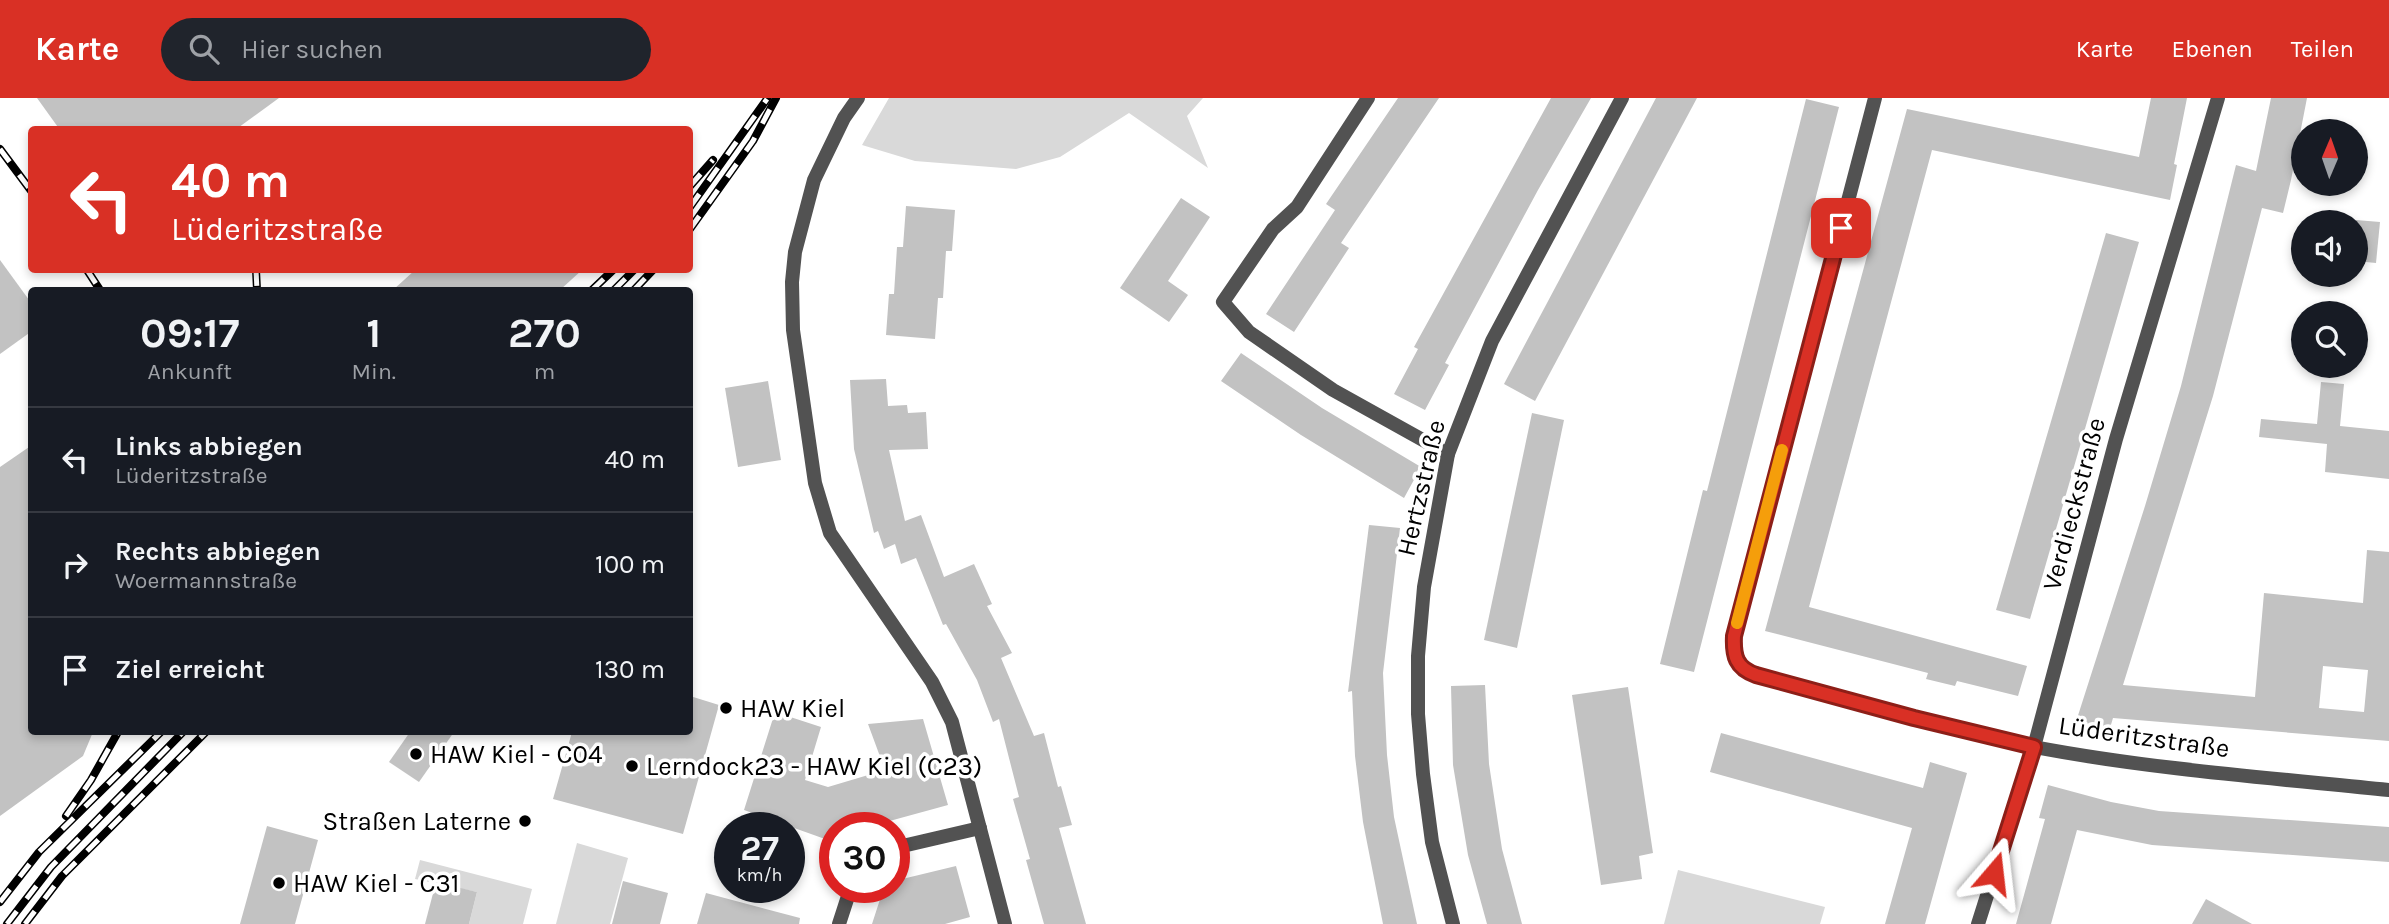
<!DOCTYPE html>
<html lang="de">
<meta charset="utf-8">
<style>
:root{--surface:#171b24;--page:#20242c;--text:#f1f3f6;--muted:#9ea1a6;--line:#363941;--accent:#d93025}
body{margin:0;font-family:Karla,sans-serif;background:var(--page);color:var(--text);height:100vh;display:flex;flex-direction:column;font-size:26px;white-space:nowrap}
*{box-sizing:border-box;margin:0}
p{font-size:23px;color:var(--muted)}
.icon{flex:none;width:38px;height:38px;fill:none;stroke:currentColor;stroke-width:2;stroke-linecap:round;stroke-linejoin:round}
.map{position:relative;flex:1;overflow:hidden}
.drawer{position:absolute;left:28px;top:189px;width:665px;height:448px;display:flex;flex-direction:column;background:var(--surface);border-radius:7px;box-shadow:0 4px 10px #0003}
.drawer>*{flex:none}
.hud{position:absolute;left:28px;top:28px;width:665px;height:147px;border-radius:7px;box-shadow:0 4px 10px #0003;background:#d93025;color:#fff;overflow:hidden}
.needle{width:46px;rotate:2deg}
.buttons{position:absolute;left:2291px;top:21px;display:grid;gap:14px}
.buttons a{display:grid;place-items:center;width:77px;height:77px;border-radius:50%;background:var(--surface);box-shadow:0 4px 10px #0003;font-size:35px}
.speed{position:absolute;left:714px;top:714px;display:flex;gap:14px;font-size:35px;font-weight:700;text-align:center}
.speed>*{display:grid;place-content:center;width:91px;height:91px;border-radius:50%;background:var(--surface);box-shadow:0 4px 10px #0003;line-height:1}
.speed small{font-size:18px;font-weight:400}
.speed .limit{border:10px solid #d22;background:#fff;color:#111}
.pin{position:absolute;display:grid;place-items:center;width:60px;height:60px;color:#fff;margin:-30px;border-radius:14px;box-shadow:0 4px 10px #0006}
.me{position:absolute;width:77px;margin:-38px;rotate:17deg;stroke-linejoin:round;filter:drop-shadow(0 0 5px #0008)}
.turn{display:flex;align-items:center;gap:24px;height:147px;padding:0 28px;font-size:32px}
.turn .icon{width:91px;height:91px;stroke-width:2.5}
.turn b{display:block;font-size:49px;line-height:60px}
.eta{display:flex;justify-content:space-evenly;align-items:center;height:119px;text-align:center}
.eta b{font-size:42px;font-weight:700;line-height:49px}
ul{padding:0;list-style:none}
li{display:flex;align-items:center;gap:21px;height:105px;padding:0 28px;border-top:2px solid var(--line)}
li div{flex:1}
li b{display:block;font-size:26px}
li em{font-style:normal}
header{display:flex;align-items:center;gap:42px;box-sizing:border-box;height:98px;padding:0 35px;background:var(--accent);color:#fff}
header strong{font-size:33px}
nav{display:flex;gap:38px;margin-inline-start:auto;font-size:24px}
.search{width:490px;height:63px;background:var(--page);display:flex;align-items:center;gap:18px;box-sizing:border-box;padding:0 24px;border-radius:38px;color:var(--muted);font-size:26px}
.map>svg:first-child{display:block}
.green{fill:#d9d9d9}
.building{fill:#c2c2c2;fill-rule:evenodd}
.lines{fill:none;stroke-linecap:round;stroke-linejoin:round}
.street{stroke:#525252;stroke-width:14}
.rail-casing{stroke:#000;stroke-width:8}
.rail{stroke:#fff;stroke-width:5;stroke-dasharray:16;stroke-linecap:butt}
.route-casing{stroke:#8d1f18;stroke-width:18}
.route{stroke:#d93025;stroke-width:12}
.slow{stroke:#f59e0b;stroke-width:12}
.poi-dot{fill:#000;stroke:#fff;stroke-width:2.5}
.labels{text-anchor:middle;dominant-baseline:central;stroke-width:7;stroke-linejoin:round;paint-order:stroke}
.street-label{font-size:26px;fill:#000;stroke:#fff}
.poi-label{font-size:26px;fill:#000;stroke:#fff;text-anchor:start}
</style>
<header>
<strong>Karte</strong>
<div class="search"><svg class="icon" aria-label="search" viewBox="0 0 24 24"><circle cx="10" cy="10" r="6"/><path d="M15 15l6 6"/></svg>Hier suchen</div>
<nav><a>Karte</a><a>Ebenen</a><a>Teilen</a></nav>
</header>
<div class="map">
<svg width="2389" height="826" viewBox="0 0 2389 826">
<rect width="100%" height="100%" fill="#fff"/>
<!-- green -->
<g class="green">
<polygon points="889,0 1203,0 1187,18 1208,70 1129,15 1060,59 1016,71 915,63 862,47"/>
<polygon points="577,745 628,760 610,826 556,826"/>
<polygon points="420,762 532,791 523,826 469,826 477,794 415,781"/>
<polygon points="1678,772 1825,809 1820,826 1664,826"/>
</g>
<!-- building -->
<g class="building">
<polygon points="37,0 279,0 235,32 60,32"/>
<polygon points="1398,0 1439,0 1341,145 1349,150 1294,234 1266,216 1335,112 1326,106"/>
<polygon points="1551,0 1591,0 1538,92 1445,265 1449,267 1425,312 1394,296 1418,251 1414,249"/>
<polygon points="1656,0 1697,0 1535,303 1504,286"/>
<polygon points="2151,0 2187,0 2174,66 2177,67 2170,102 1932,52 1809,509 2027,568 2018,598 1957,583 1955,588 1926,581 1928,575 1765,533 1907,11 2139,59"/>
<path d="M2271 0H2307L2291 82 2283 115 2262 110 2213 298 2123 587 2255 599 2264 495 2363 505 2367 452 2389 454V643L2113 620 2107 640 2074 630 2145 408 2181 288 2236 67 2256 73ZM2323 568 2368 572 2364 614 2319 610Z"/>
<polygon points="1806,1 1839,9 1694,574 1660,566 1703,392 1707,393"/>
<polygon points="1181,100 1210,119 1168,183 1188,197 1169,224 1120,190"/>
<polygon points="906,108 955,112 952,153 946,153 943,200 938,200 935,241 886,237 889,196 894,196 897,149 903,149"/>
<polygon points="2356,122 2380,124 2376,165 2356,163"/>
<polygon points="2106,135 2139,144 2030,521 1996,512"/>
<polygon points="0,162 32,206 32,233 0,256"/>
<polygon points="415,172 582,172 560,192 393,192"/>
<polygon points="1241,255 1322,310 1421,369 1404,400 1301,337 1221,283"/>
<polygon points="886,281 888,308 907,307 908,315 926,314 928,351 889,352 905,423 921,417 944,479 974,466 992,506 987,508 1012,555 1001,560 1034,638 1044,635 1058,689 1061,688 1072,727 1059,730 1086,826 1044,826 1026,762 1030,761 1013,701 1019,699 999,621 993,624 977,582 946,526 943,527 916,460 901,466 895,446 884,451 878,433 874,435 854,351 850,282"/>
<polygon points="768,283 781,362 738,369 725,290"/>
<polygon points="2321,284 2344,286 2340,328 2389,333 2389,381 2325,374 2327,346 2259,339 2261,321 2317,326"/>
<polygon points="1532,315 1564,322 1517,550 1484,542"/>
<polygon points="32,347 32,634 93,634 83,658 0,718 0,369"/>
<polygon points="1369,427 1400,430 1383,575 1387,657 1394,719 1417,826 1383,826 1363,724 1355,658 1352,593 1348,594"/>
<polygon points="1485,587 1489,666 1502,751 1522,826 1487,826 1468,757 1453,667 1451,588"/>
<polygon points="1628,589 1653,755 1639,758 1642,781 1601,787 1572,597"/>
<polygon points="690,598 719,607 683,736 553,701 572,634 690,634"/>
<polygon points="775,614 821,629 805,682 828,689 885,672 868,626 923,621 948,707 864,730 835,730 835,738 825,741 744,712"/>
<polygon points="410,634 454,634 419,684 389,664"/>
<polygon points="1721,635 1923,690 1930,664 1967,675 1925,826 1885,826 1912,730 1710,674"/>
<polygon points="2048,687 2111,704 2159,713 2389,729 2389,764 2152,747 2077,732 2051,826 2016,826 2045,721 2039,720"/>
<polygon points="267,728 318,742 295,826 240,826"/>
<polygon points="956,768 970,819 945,826 872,826 884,789 894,789 894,783"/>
<polygon points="623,783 668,795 660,826 612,826"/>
<polygon points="436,784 477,794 469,826 425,826"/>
<polygon points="706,795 800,820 799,826 697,826"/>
<polygon points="2206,801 2252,826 2192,826"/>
</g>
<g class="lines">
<!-- street -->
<g class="street">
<polyline points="858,0 844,20 814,82 795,154 792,184 793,232 815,385 830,435 932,584 952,624 1005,826"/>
<polyline points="1368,0 1297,109 1273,131 1223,204 1249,234 1333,292 1448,356"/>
<path d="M1875 0 1734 538C1733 558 1736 570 1756 577 1848 602 1940 630 2034 649 2151 671 2271 680 2389 692"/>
<polyline points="894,750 980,730"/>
<polyline points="839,826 851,789"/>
<polyline points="1453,826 1432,744 1423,676 1418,616 1418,558 1424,489 1448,356 1492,243 1622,0"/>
<polyline points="1978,826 2034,649 2116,341 2218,0"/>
</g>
<!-- rail casing -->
<g class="rail-casing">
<g id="rail">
<polyline points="0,51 32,94"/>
<polyline points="690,88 713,62"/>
<polyline points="690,109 767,1"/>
<polyline points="690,131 753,43 776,0"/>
<polyline points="87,172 100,192"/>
<polyline points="256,172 257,192"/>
<polyline points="592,192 613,172"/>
<polyline points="614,192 634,172"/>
<polyline points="634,192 653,172"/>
<polyline points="66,718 91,682 118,634"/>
<polyline points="0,804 39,754 161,634"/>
<polyline points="7,826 51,769 183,634"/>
<polyline points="25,826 62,778 206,634"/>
</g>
</g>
<!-- rail -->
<use href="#rail" class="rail"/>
</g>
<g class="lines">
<!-- route casing -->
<g class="route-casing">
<path id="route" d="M1841 130 1734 538C1733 558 1736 570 1756 577L1914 620 2034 649 1994 775"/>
</g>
<!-- route -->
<use href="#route" class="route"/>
<!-- slow -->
<polyline class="slow" points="1737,525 1782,352"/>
</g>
<!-- markers -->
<g class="poi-dot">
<circle cx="726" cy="610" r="7"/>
<circle cx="416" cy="656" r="7"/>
<circle cx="632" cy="668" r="7"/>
<circle cx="525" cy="723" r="7"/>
<circle cx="279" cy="785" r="7"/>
</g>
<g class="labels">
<!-- street labels -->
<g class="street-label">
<text transform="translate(1421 390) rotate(-77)">Hertzstraße</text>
<text transform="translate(2074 406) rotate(-75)">Verdieckstraße</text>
<text transform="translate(2144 639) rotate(8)">Lüderitzstraße</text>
</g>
<!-- poi labels -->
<g class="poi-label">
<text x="740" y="610">HAW Kiel</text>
<text x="430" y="656">HAW Kiel - C04</text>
<text x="646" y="668">Lerndock23 - HAW Kiel (C23)</text>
<text x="511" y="723" text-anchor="end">Straßen Laterne</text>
<text x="293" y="785">HAW Kiel - C31</text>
</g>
</g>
</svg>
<div class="buttons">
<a><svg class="needle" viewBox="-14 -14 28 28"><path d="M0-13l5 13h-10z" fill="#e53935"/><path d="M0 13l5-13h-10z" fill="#9ea1a6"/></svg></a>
<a><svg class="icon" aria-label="sound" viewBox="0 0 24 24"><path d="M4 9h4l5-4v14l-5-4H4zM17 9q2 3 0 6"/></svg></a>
<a><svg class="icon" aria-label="search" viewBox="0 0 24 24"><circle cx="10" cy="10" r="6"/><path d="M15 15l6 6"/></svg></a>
</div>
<div class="speed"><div>27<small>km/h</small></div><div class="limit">30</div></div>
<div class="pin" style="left:1841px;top:130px;background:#d93025"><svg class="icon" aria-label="arrive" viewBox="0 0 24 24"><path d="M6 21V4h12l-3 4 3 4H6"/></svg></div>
<svg class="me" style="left:1994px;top:775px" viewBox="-20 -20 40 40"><path d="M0-17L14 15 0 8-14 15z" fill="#d93025" stroke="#fff" stroke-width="4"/></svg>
<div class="hud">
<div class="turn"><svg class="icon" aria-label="left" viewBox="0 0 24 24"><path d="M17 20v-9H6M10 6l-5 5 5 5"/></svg><div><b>40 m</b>Lüderitzstraße</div></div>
</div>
<section class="drawer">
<div class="eta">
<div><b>09:17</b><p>Ankunft</p></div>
<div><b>1</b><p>Min.</p></div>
<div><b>270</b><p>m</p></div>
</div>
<ul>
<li><svg class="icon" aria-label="left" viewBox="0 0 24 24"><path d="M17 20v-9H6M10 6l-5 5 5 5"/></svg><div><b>Links abbiegen</b><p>Lüderitzstraße</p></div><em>40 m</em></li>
<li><svg class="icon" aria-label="right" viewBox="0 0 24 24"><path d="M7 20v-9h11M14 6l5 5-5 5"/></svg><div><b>Rechts abbiegen</b><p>Woermannstraße</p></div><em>100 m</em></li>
<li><svg class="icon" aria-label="arrive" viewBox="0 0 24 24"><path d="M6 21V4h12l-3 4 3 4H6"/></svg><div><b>Ziel erreicht</b></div><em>130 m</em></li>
</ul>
</section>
</div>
